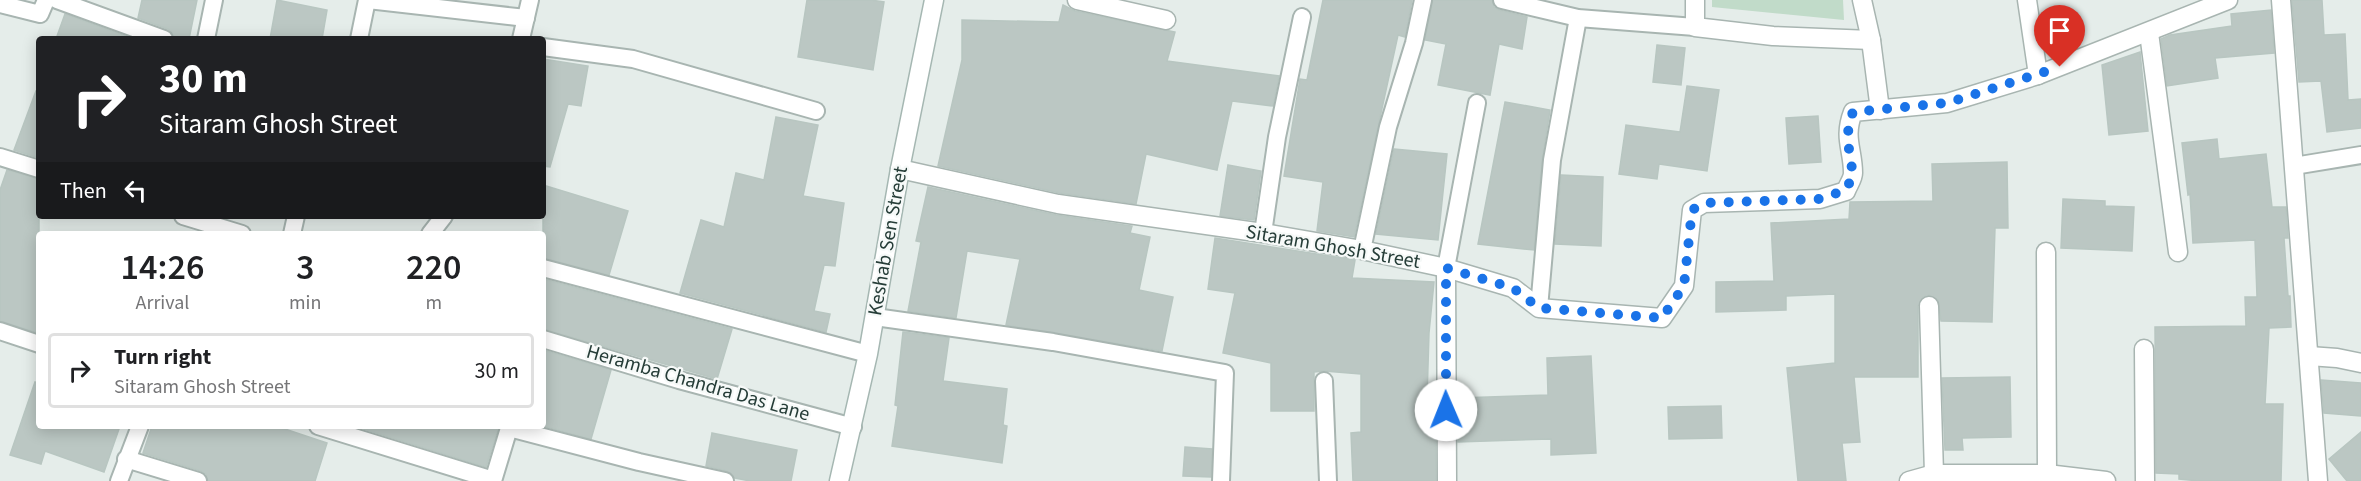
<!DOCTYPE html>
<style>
:root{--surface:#fff;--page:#f2f2f2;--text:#202124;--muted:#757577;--line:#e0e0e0}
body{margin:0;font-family:"Source Sans 3",sans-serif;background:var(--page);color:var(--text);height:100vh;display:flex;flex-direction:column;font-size:22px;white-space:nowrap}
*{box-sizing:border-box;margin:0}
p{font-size:20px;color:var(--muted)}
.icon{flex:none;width:33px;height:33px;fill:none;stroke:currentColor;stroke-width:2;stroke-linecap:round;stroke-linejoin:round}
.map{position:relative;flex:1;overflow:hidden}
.side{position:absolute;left:36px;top:231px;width:510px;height:198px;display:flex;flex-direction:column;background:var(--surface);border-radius:6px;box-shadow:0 3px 15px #0003}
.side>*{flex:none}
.banner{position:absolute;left:36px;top:36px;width:510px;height:183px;border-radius:6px;box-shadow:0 3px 15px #0003;background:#202124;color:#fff;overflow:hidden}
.pin{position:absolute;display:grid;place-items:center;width:51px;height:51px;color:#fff;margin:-62px -26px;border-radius:50% 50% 50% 0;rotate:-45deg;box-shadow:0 0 6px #0007}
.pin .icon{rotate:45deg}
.me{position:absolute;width:66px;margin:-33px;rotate:359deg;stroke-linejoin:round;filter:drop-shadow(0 0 4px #0008)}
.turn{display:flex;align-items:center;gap:21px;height:126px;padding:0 24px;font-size:27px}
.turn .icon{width:78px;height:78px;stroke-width:2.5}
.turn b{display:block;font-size:42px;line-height:51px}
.then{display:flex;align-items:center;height:57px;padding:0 24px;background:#0003;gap:12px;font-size:22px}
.eta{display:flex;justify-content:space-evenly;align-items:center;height:102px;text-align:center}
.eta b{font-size:36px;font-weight:600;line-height:42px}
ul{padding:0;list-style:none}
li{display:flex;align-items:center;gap:18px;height:75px;margin:0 12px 9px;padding:0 12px;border:3px solid var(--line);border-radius:6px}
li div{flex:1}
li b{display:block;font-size:22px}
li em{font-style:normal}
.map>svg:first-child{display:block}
.green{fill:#c1dbc9}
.building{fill:#bbc7c3;stroke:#b8c6c1;stroke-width:1.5}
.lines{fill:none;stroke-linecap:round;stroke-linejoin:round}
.lane-casing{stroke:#a8b5b1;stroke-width:20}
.street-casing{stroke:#a8b5b1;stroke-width:21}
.secondary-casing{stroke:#a5b7b2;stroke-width:21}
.lane{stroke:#fff;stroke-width:16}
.street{stroke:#fff;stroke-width:18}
.secondary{stroke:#fff;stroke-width:18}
.route{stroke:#1a73e8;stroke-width:10;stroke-dasharray:0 18}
.labels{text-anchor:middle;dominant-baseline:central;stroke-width:4.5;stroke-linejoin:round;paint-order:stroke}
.street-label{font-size:20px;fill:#263d38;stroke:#f6f9f8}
</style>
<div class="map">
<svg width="2361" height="481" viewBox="0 0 2361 481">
<rect width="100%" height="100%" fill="#e5edea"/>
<!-- green -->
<polygon class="green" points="1712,0 1843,0 1844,20 1712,7"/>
<!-- building -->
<g class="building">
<polygon points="142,0 197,0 189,39 174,39 172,33 168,29 138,18"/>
<polygon points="277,0 327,10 322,39 270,39"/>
<polygon points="807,0 871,0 884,2 873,70 798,57"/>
<polygon points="1323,0 1412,0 1405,37 1398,35 1354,237 1317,231 1323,182 1284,176 1300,79 1307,80"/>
<polygon points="1433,0 1492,0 1494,7 1499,10 1527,17 1522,49 1499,44 1490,95 1438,85 1446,44 1425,40"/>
<polygon points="2292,0 2322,0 2324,35 2345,34 2348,100 2361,99 2361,128 2327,132 2321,81 2299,82"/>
<polygon points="1063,5 1075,11 1175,32 1167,61 1279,76 1273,106 1232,101 1217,170 1146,154 1136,204 1060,193 938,166 962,60 962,20 1059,22"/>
<polygon points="2271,10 2274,53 2215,58 2218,78 2167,86 2161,39 2170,35 2232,26 2231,14"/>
<polygon points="65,14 133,39 56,39"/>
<polygon points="1657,45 1685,48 1681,85 1653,82"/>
<polygon points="2140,52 2148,131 2109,135 2102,65"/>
<polygon points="543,59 588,66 581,106 568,104 550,167 543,166"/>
<polygon points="1687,86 1719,90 1707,171 1659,164 1657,179 1619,174 1626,125 1680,132"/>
<polygon points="36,91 39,92 39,158 14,150"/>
<polygon points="1505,102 1550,110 1542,159 1534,250 1478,244"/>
<polygon points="1818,116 1821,162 1789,164 1786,118"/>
<polygon points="776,117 818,125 803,196 844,203 835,266 824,265 814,311 830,314 826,332 680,293 701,220 724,227 736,173 764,180"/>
<polygon points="2217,139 2219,159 2266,154 2272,207 2286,207 2288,238 2284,238 2288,296 2290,296 2291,327 2269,328 2265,404 2283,404 2281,481 2199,481 2179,479 2179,474 2156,473 2155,327 2246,326 2245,297 2257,297 2255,240 2193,243 2190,194 2188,195 2182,143"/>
<polygon points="1394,149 1447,154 1438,240 1376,234"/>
<polygon points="2007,162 2008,228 1995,228 1992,322 1941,321 1938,300 1929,295 1923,297 1918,306 1918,377 1854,377 1860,442 1842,443 1846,481 1798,481 1787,368 1835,363 1835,294 1786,296 1786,310 1716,312 1716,282 1774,281 1771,223 1849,219 1850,202 1933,201 1932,164"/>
<polygon points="1228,165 1261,171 1254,220 1220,216"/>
<polygon points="7,170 39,179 39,333 0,321 0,190"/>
<polygon points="1561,175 1603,177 1601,246 1555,244"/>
<polygon points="543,185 628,211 609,275 543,258"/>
<polygon points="928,187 1056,215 1132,226 1130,233 1150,237 1139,290 1173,297 1162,351 1006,325 1020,259 967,251 956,318 908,311 921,242 916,241"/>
<polygon points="2063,199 2105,201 2105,206 2134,207 2132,251 2061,248"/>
<polygon points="1215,238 1355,260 1352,278 1434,282 1429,333 1427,399 1435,398 1436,481 1353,481 1351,433 1361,432 1361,374 1324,371 1314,372 1314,411 1271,411 1271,363 1223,353 1235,293 1208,289"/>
<polygon points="543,279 732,329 717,379 543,329"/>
<polygon points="903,332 949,338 943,381 1007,389 1003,425 1007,426 1002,463 892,446 898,406 895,405"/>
<polygon points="543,350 611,370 591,439 543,426"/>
<polygon points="1591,356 1596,453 1551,455 1551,439 1458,442 1458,398 1548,395 1547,358"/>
<polygon points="2010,377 2011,437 1962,438 1963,450 1945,450 1942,378"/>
<polygon points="2321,380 2361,383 2361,416 2324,413"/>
<polygon points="35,382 39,383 39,426 120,426 104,472 45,451 41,464 10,455"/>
<polygon points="1721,406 1722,438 1669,439 1668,407"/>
<polygon points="152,426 276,426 327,443 315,481 208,481 206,474 201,471 143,453"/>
<polygon points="354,426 499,426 486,467"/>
<polygon points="2361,432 2361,481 2347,481 2329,459"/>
<polygon points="712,433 797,450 791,481 750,481 735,478 727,471 706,466"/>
<polygon points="1185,447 1212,449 1211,477 1183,476"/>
</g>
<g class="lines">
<!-- lane casing -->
<g class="lane-casing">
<g id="lane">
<polyline points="57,0 164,39"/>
<polyline points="368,0 526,18"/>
<polyline points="1502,0 1578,18 1695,27"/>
<polyline points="0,4 40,14 46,0"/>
<polyline points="206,39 214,0"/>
<polyline points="359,39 367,0"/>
<polyline points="521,39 530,0"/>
<polyline points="543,47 633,59 816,111"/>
<polyline points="0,157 39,169"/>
<polyline points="2294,166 2361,155"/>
<polyline points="183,216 242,234"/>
<polyline points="1263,233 1277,137 1302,17"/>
<polyline points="292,234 296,216"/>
<polyline points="430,234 444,216"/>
<polyline points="1362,250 1388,127 1414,43 1423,0"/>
<polyline points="543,268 868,354"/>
<polyline points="1446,268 1477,103"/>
<polyline points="1539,308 1552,160 1578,18"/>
<polyline points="875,317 1053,342 1225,373 1221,481"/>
<polyline points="0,331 39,344"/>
<polyline points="543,339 679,380 853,427"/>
<polyline points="1324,381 1328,481"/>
<polyline points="318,426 493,480"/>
<polyline points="126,459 198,481"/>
<polyline points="119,481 140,426"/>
<polyline points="493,481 509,428 639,462 725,481"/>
</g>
</g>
<!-- street casing -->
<g class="street-casing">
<g id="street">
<polyline points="1077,0 1166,20"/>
<polyline points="1695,0 1695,27 1773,36 1871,40"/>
<polyline points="1862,0 1871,40 1880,110"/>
<polyline points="2027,0 2038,75"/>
<polyline points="2281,0 2318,481"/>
<polyline points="2149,33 2178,252"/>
<path d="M900 169 1058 204 1263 233 1362 250 1446 268 1513 288 1539 308 1662 318 1684 286 1692 210 1704 203 1820 199 1846 191C1848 185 1853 179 1853 173 1853 149 1843 138 1853 112L1947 103 2038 75 2228 0"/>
<polyline points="2046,252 2047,474"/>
<polyline points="1446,268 1447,481"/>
<polyline points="1929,306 1934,474"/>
<polyline points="2144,349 2145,481"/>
<polyline points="2309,356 2337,358 2361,363"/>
<polyline points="1909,481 1934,474 2047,474 2106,481"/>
</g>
</g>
<!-- secondary casing -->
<g class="secondary-casing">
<polyline id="secondary" points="839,481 868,354 900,169 934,0"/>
</g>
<!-- lane -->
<use href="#lane" class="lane"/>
<!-- street -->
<use href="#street" class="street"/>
<!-- secondary -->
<use href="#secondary" class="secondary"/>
</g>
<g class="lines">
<!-- route -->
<polyline class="route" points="1446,410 1446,268 1513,288 1539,308 1662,318 1684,286 1692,210 1704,203 1820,199 1846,190 1853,175 1849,150 1848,124 1853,112 1947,103 2060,67"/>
</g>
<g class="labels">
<!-- street labels -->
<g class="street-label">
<text transform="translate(888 241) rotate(-80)">Keshab Sen Street</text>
<text transform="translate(1333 247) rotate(10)">Sitaram Ghosh Street</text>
<text transform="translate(698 383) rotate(16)">Heramba Chandra Das Lane</text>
</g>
</g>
</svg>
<div class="pin" style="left:2060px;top:67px;background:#d93025"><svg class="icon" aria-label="arrive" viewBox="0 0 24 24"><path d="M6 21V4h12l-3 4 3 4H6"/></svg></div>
<svg class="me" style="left:1446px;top:410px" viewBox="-20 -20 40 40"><circle r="19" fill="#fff"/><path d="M0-13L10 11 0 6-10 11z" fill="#1a73e8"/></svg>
<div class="banner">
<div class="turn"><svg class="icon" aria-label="right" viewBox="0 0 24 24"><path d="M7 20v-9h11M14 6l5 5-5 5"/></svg><div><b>30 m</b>Sitaram Ghosh Street</div></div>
<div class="then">Then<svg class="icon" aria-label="left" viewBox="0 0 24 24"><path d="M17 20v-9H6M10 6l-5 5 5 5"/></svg></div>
</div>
<section class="side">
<div class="eta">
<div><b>14:26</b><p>Arrival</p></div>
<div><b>3</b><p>min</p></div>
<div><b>220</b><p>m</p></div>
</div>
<ul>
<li><svg class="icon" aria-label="right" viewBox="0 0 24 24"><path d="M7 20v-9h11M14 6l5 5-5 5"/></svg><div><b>Turn right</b><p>Sitaram Ghosh Street</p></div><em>30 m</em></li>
</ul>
</section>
</div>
